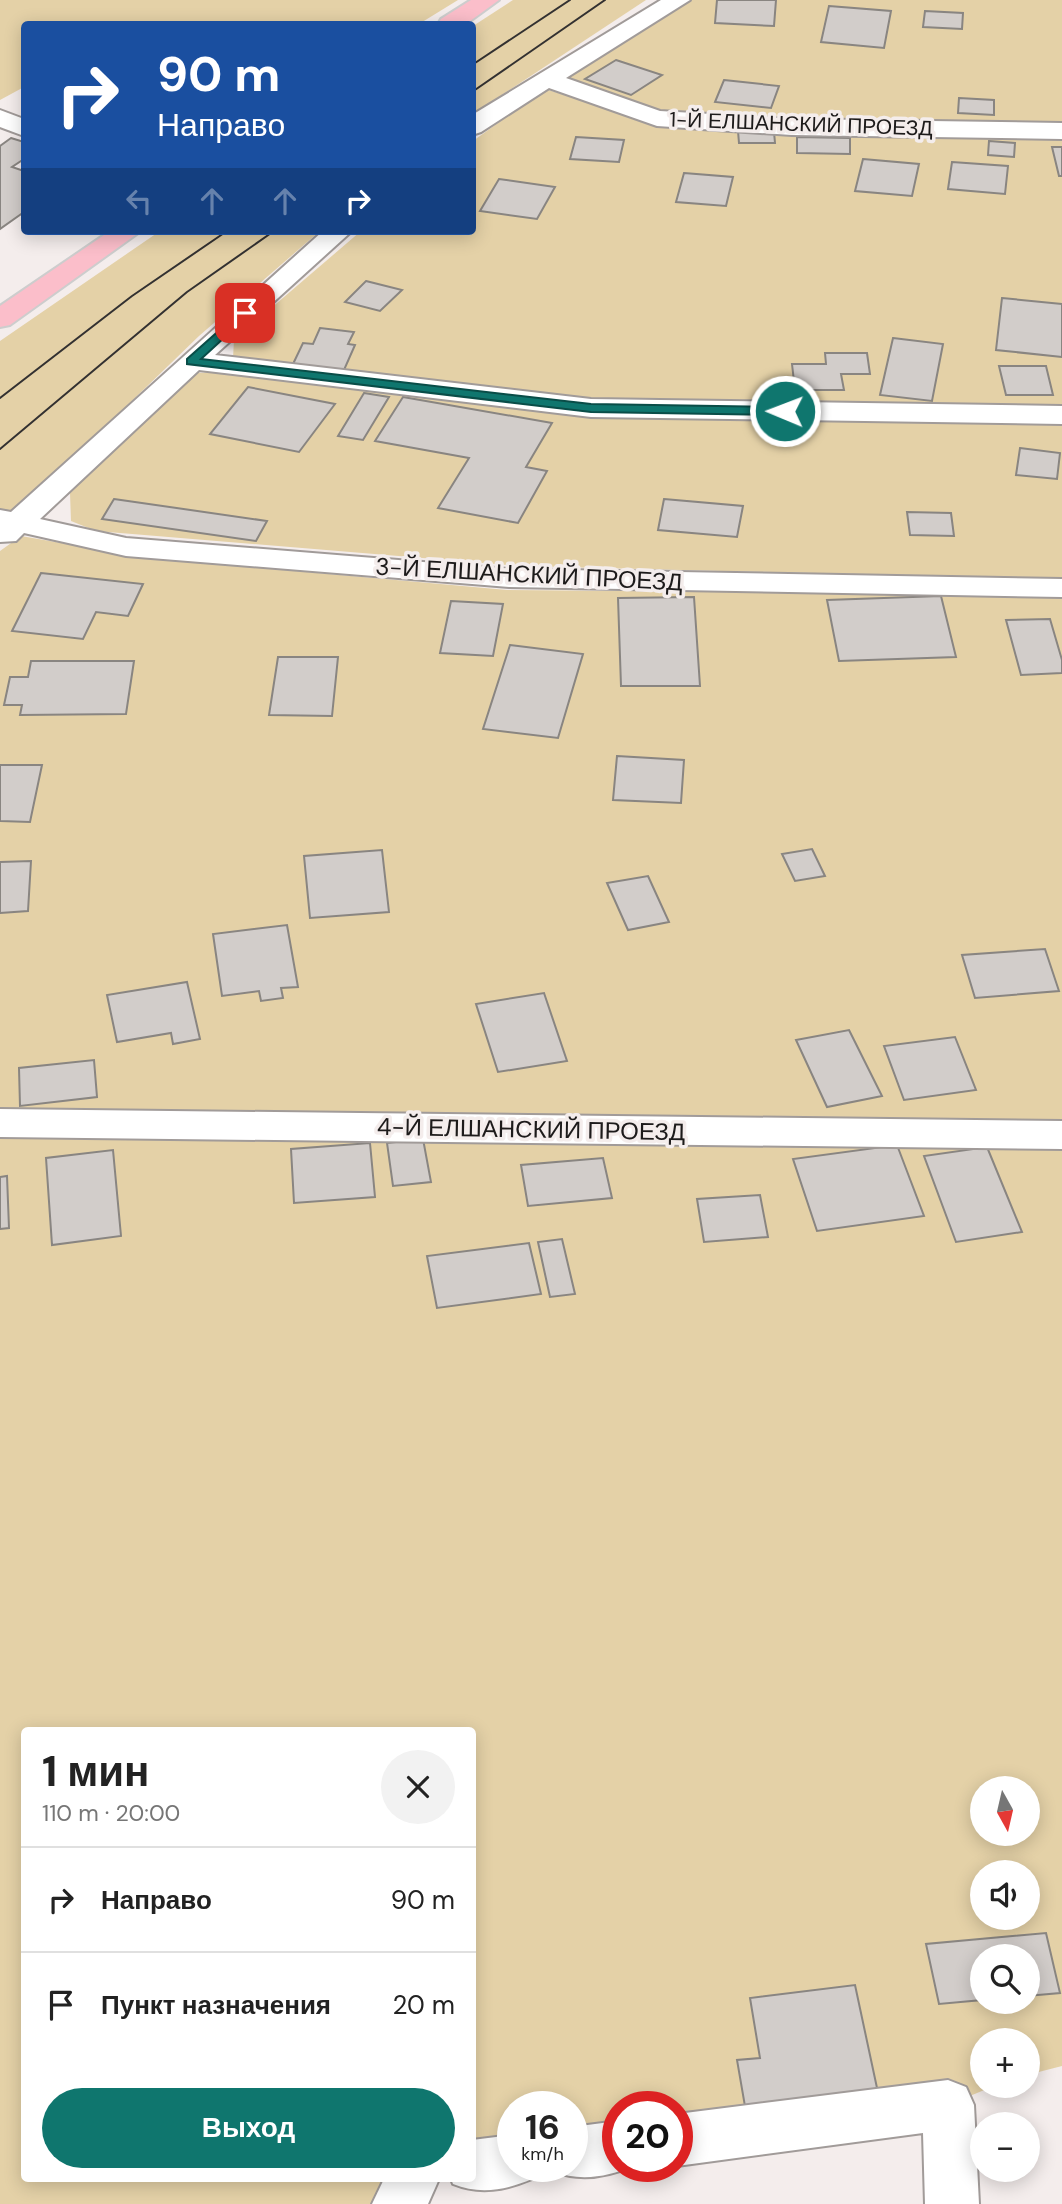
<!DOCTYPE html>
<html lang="ru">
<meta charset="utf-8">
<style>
:root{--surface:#fff;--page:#f2f2f2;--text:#222;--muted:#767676;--line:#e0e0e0;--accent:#0f766e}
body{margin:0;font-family:"DM Sans",sans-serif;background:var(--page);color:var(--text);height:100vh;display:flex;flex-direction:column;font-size:26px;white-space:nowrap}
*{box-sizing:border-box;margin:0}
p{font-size:23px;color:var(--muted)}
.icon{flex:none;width:38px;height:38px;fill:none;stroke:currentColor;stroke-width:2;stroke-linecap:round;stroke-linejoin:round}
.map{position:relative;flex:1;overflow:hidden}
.drawer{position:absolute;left:21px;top:1727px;width:455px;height:455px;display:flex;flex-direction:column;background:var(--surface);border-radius:7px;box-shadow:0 4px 18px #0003}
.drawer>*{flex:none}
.top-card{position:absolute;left:21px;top:21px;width:455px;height:214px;border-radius:7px;box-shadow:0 4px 18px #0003;background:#1a4fa0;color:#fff;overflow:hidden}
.needle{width:46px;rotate:172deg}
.tools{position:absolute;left:970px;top:1776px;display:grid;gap:14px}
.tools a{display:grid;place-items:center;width:70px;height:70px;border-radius:50%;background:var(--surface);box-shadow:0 4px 18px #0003;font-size:35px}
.speed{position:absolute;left:497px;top:2091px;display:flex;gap:14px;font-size:35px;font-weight:700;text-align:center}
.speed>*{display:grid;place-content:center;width:91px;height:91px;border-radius:50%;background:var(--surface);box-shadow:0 4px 18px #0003;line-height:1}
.speed small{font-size:18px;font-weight:400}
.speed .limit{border:10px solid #d22;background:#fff;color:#111}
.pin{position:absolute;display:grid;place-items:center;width:60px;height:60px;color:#fff;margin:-30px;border-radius:14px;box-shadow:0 4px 10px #0006}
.me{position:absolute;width:77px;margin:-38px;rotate:271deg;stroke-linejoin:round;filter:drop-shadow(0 0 5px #0008)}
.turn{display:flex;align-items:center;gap:24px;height:147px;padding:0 21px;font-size:32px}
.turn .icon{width:91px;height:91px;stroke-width:2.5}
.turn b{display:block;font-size:49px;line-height:60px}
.lanes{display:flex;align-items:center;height:66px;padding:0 21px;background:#0003;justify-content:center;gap:35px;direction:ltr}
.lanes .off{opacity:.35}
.round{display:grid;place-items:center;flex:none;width:74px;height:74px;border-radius:37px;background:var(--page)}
.head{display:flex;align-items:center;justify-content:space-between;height:119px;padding:0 21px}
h1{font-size:42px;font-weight:700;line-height:52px}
.button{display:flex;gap:14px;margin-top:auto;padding:14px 21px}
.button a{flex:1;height:80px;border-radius:42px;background:var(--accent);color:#fff;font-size:28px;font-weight:700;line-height:80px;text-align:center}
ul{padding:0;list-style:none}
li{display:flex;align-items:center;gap:21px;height:105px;padding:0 21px;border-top:2px solid var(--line)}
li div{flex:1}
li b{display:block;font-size:26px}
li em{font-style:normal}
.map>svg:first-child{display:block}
.green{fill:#e4d1a7;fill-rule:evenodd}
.building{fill:#d2cdca;stroke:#898581;stroke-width:2}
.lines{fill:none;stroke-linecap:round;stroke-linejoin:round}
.minor-casing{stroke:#a19b99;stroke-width:4}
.major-casing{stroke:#cdcdcd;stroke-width:4}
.minor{fill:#fff;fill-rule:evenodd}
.major{fill:#fbbeca;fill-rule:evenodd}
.tram{stroke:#333131;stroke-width:2}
.route{fill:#0f766e;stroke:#0a4d48;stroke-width:2}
.labels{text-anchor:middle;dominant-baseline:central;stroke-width:7;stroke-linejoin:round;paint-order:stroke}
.far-street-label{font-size:21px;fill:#1d1b1b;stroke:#f4edec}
.street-label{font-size:24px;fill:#1d1b1b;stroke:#f4edec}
</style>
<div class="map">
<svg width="1062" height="2204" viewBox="0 0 1062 2204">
<rect width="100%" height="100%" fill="#f4edec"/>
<!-- green -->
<g class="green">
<polygon points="0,0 458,0 419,24 24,24 24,87 0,100"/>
<polygon points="513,0 646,0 473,114 473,26"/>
<polygon points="689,0 1062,0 1062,125 790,122 662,114 565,76"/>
<polygon points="545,89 657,123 713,131 1062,134 1062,408 590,402 233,358 234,340 361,231 472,231 473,141"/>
<polygon points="160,231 320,231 199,336 76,455 0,521 0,341"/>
<polygon points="229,372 593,415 1062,421 1062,579 518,566 96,531 71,521 70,493 192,373"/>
<path d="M21 536 142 557 507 590 1062 595V2066L1027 2075V2040H982V2086H994L948 2105 677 2140V2107H618V2147L572 2153V2107H513V2161L473 2166 472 1731H24V2179H413L399 2204H0V551ZM982 1788H1027V1834H982ZM982 1872H1027V1918H982ZM982 1956H1027V2002H982Z"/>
</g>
<!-- building -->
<g class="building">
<polygon points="717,0 776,0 774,26 715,23"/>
<polygon points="829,6 891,11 884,48 821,42"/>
<polygon points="925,11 963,13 962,29 923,27"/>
<polygon points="616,60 662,75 631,95 585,79"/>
<polygon points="724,80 779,86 771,108 715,102"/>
<polygon points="959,98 994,100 994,115 958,113"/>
<polygon points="738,131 774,132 775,143 739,143"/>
<polygon points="576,137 624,140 619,162 570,159"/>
<polygon points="797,137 850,138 850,154 797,153"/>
<polygon points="11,138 24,142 24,159 12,167 24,171 24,212 0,229 0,146"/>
<polygon points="989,141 1015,143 1014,157 988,155"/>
<polygon points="1052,147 1062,147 1062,176 1059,176"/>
<polygon points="863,159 919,164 912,196 855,191"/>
<polygon points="952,162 1008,166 1005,194 948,189"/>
<polygon points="684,173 733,177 726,206 676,202"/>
<polygon points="499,179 555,187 537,219 480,211"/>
<polygon points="366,281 402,290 380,311 345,302"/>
<polygon points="1002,298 1062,304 1062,357 996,350"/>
<polygon points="320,328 354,332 348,344 355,345 344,370 293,364 303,343 313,344"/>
<polygon points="893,338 943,344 932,401 880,395"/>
<polygon points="825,353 867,353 870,374 841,374 844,390 795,390 792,364 826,364"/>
<polygon points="999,366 1046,366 1053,395 1006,395"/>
<polygon points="248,387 335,404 299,452 210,434"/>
<polygon points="364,393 389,397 363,440 338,436"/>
<polygon points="403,397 552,423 526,467 547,471 518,523 438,508 469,458 375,441"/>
<polygon points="1020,448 1060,453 1057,479 1016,475"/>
<polygon points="114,499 267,521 256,541 102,519"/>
<polygon points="664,499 743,506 737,537 658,530"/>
<polygon points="907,512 951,513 954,536 910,535"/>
<polygon points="41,573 143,584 128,616 96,612 83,639 12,631"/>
<polygon points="941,596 956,657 839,661 827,600"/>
<polygon points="694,597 700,686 621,686 618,598"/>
<polygon points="451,601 503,604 493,656 440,653"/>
<polygon points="1050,619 1062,660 1062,673 1021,675 1006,620"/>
<polygon points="510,645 583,654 558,738 483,729"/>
<polygon points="278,657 338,657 332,716 269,715"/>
<polygon points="31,661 134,661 126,714 20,715 22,705 4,705 10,677 28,677"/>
<polygon points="617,756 684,760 681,803 613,800"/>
<polygon points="0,765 42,765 30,822 0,821"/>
<polygon points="812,849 825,876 795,881 782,854"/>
<polygon points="382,850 389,912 310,918 304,856"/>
<polygon points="31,861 28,911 0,913 0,862"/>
<polygon points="648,876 669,922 628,930 607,883"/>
<polygon points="287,925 298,987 281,988 283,998 261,1001 259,991 222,996 213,934"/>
<polygon points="1045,949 1059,991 975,998 962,955"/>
<polygon points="187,982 200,1039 173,1044 171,1033 117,1042 107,995"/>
<polygon points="544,993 567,1061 498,1072 476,1004"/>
<polygon points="849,1030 882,1096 827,1107 796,1040"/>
<polygon points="955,1037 976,1090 904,1100 884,1046"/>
<polygon points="94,1060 97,1097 20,1106 19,1068"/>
<polygon points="423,1139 431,1182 393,1186 387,1143"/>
<polygon points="370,1143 375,1197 294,1203 291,1149"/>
<polygon points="897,1145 924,1216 817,1231 793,1159"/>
<polygon points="987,1147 1022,1232 956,1242 924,1156"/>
<polygon points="113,1150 121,1236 52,1245 46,1158"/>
<polygon points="603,1158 612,1198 528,1206 521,1165"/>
<polygon points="7,1176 9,1228 0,1229 0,1177"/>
<polygon points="760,1195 768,1237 704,1242 697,1199"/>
<polygon points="562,1239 575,1294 550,1297 538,1242"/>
<polygon points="529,1243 541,1294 437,1308 427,1256"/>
<polygon points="1046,1933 1060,1993 1027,1996 1027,1956 982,1956 982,2000 939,2004 926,1944"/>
<polygon points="855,1985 880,2102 747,2118 737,2060 760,2058 750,1998"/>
</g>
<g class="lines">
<!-- minor casing -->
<g class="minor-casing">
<g id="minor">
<polygon points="661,0 690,0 566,78 660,111 792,119 1062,123 1062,139 792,135 657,126 549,88 481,132 472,135 472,115"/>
<polygon points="0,110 24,119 24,136 0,127"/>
<polygon points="323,231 352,231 215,355 591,399 1062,406 1062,424 591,417 199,370 40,519 126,538 509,569 1062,579 1062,597 509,587 126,556 24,533 16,541 0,542 0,510 11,512"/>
<polygon points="0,1109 1062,1121 1062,1149 0,1137"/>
<polygon points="948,2080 966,2087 974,2105 979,2204 925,2204 923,2133 677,2166 677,2114"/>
<path d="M618 2121V2166H633C608 2177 579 2182 553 2171L551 2166H572V2127Z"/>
<path d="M513 2135V2166H537L532 2179C506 2190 480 2195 453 2184L451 2179H472V2140Z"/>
<polygon points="384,2179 439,2179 428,2204 372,2204"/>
</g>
</g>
<!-- major casing -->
<g class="major-casing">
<g id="major">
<polygon points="471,0 499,0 466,24 438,24 441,19"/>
<polygon points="110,231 141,231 10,325 0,327 0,306"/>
</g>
</g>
<!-- minor -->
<use href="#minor" class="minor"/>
<!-- major -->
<use href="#major" class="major"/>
<!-- tram -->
<g class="tram">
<polyline points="472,65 570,0"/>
<polyline points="472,92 605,0"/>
<polyline points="0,398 132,296 227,231"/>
<polyline points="0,449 187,292 274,231"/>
</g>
</g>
<!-- route -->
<polygon class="route" points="241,311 251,313 201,359 591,404 785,407 791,411 785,415 591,412 187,364 187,359"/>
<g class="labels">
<!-- far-street labels -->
<g class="far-street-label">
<text transform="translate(801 124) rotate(2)">1-Й ЕЛШАНСКИЙ ПРОЕЗД</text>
</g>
<!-- street labels -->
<g class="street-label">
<text transform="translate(529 574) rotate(3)">3-Й ЕЛШАНСКИЙ ПРОЕЗД</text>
<text transform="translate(531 1129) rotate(1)">4-Й ЕЛШАНСКИЙ ПРОЕЗД</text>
</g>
</g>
</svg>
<div class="tools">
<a><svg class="needle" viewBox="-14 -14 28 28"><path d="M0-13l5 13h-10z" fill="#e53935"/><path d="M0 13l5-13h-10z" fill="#767676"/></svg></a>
<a><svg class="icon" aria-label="sound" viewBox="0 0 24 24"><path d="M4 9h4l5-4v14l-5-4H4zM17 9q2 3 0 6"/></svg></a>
<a><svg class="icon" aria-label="search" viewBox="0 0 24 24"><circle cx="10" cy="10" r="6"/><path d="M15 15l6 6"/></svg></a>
<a>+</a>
<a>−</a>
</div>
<div class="speed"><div>16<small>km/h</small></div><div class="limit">20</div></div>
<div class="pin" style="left:245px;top:313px;background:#d93025"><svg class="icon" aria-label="arrive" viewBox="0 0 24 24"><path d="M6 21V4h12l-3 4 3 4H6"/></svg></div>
<svg class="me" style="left:785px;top:411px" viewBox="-20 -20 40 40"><circle r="17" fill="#0f766e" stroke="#fff" stroke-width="3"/><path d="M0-11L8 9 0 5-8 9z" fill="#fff"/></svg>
<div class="top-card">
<div class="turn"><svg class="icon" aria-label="right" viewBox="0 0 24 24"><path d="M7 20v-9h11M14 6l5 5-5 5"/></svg><div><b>90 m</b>Направо</div></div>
<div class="lanes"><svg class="icon off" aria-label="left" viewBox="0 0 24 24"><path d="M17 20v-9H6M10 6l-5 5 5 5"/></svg><svg class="icon off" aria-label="ahead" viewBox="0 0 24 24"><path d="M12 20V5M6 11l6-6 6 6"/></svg><svg class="icon off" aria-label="ahead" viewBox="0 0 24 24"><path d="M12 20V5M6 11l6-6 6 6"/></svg><svg class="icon" aria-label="right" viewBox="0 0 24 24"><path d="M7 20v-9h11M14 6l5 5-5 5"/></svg></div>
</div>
<section class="drawer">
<div class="head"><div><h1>1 мин</h1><p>110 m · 20:00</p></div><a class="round"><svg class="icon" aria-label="close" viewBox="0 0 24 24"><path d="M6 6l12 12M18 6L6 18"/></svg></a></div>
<ul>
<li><svg class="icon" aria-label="right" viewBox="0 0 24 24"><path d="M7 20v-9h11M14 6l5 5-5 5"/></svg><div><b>Направо</b></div><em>90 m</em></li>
<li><svg class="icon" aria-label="arrive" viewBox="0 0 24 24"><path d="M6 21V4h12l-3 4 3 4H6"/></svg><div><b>Пункт назначения</b></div><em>20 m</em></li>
</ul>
<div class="button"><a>Выход</a></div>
</section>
</div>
